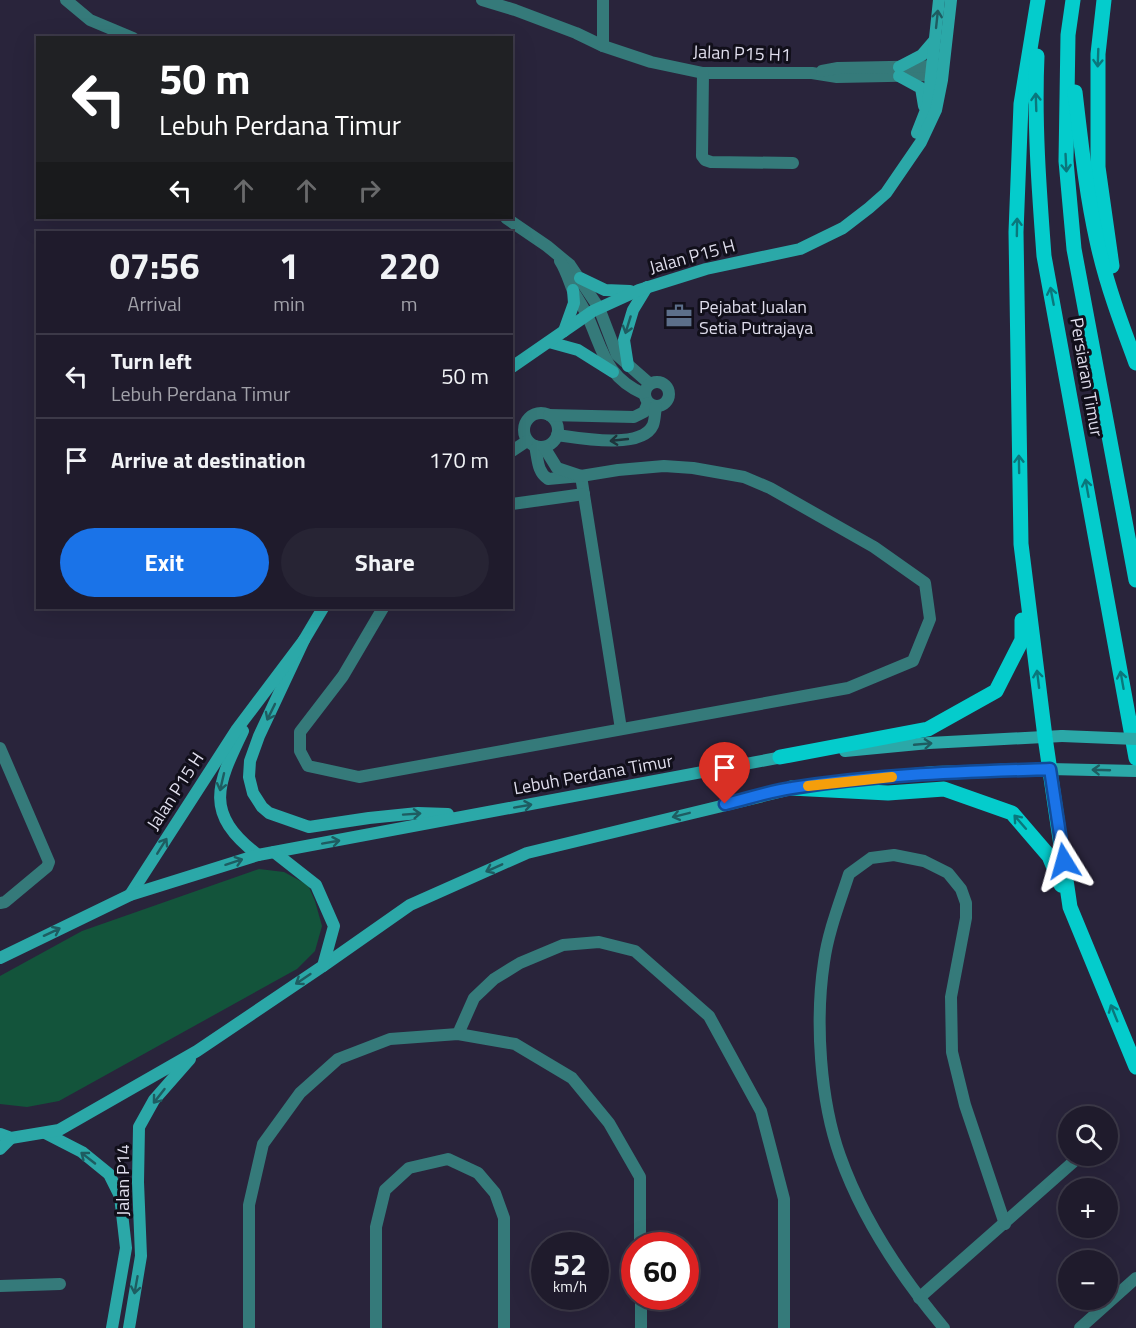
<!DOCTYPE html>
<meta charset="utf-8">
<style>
:root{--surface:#1f1b2c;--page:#272434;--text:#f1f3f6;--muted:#a1a1a9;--line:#3c3948;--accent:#1a73e8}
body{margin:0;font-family:"Titillium Web",sans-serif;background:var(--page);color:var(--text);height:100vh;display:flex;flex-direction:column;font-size:22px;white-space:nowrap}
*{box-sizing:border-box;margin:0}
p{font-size:20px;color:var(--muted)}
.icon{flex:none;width:33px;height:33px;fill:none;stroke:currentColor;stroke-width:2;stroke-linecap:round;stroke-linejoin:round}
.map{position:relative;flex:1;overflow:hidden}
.drawer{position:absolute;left:36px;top:231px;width:477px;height:378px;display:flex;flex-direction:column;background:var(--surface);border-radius:0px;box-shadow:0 6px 24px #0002,0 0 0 2px var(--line)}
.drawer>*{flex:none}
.guide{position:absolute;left:36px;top:36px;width:477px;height:183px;border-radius:0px;box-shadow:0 6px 24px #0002,0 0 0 2px var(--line);background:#202124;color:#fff;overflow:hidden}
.buttons{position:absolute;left:1058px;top:1106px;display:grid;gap:12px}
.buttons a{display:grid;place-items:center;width:60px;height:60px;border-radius:50%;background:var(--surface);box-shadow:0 6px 24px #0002,0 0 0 2px var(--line);font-size:30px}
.speed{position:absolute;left:531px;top:1232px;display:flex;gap:12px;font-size:30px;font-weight:700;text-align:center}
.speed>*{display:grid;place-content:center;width:78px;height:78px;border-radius:50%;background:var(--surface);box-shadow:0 6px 24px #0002,0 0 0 2px var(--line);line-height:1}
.speed small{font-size:15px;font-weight:400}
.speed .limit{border:9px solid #d22;background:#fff;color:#111}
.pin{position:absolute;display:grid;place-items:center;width:51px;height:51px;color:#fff;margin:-62px -26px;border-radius:50% 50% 50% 0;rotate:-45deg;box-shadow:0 0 6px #0007}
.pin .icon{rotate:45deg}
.me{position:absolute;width:66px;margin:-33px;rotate:352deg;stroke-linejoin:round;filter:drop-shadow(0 0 4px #0008)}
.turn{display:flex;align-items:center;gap:21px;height:126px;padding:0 24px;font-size:27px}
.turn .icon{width:78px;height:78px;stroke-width:2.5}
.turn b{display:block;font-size:42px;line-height:51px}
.lanes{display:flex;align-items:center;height:57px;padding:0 24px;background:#0003;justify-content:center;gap:30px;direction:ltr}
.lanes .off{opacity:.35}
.eta{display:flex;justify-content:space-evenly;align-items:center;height:102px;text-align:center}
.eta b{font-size:36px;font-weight:700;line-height:42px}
.button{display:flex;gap:12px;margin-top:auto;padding:12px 24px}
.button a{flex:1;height:69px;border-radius:36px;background:var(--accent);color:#fff;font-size:24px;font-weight:700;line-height:69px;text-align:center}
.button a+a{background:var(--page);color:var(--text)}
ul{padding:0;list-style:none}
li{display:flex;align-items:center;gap:18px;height:84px;padding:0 24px;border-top:2px solid var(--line)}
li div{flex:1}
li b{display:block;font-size:22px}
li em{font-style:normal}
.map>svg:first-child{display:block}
.green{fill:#13543b}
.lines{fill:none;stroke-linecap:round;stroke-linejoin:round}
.street{stroke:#357a7a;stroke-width:12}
.secondary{stroke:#2ba8a8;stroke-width:12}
.primary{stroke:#04cccc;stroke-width:15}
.secondary-bridge{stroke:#2ba8a8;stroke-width:12}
.oneway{stroke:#1e5c61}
.oneway2{stroke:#0a777c}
.oneway3{stroke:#1e343c}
.route-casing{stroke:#114b97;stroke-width:15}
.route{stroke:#1a73e8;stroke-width:10}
.slow{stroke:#f59e0b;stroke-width:10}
.labels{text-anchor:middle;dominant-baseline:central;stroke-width:6;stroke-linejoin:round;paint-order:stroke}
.street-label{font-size:18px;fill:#dfddec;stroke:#110f1a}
.poi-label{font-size:18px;fill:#dfddec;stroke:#110f1a;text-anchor:start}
</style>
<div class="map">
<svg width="1136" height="1328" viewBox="0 0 1136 1328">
<rect width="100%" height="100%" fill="#29243b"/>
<!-- green -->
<polygon class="green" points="259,869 284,872 308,885 315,901 322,926 315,951 297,969 59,1101 27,1107 0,1104 0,976 82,931"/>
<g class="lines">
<!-- street -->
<g class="street">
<polyline points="66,0 90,20 133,38"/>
<polyline points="482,0 515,10 576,33 603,46 651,62 703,73 812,73 837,77 939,75"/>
<polyline points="603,0 603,46"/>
<polyline points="822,71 838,68 942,66"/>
<polyline points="703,73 702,156 705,160 711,162 793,163"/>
<polyline points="506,218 547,246 570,265 599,308 617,355 650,384"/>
<path d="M560 261C566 270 569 281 573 291 578 299 583 307 587 315 603 350 605 377 644 394"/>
<circle cx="657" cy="394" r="12"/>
<circle cx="541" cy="430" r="17"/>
<polyline points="549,415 634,417 644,412 648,403"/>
<path d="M557 435C579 438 642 450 653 425 655 420 655 412 656 406"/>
<path d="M535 446C538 459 537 472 548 479L581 476 621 729"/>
<polyline points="512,451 527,441"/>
<polyline points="512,504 584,494"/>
<polyline points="383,608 343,676 300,732 300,751 308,766 359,777 848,688 913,661 930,619 925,583 874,547 770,488 744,477 693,468 664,466 618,470 581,476 557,468 544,447"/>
<polyline points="0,748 49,862 47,867 5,902 0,903"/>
<polyline points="458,1034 474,998 494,979 520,963 563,945 599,942 635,951 709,1016 761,1111 784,1199 784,1328"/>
<polyline points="0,1286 60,1284"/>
<polyline points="641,1296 641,1328"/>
<polyline points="919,1298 1080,1156"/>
<polyline points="249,1328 249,1205 263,1144 300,1093 338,1059 390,1039 458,1034 515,1044 572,1078 609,1123 640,1177 640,1245"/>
<polyline points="376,1328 376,1227 385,1190 409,1168 448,1159 478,1173 495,1193 504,1218 504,1328"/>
<path d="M944 1328C902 1278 862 1218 840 1156 820 1100 815 1021 824 962 828 932 840 902 849 874L871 858 894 855 924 861 948 873 961 889 966 903V918L951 997 952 1052 965 1105 1005 1224"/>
<polyline points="1080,1328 1136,1278"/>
</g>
<!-- secondary -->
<g class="secondary">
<polyline points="899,67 922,55 934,41"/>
<polyline points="899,76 921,88 924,106"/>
<polyline points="917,133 928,105 939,0"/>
<polyline points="580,278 605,290 630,291"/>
<polyline points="564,331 574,303 573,290"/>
<polyline points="549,342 578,350 613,372"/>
<polyline points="628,366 624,340 633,310 647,287"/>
<polyline points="512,367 593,311 639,290 706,269 800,249 843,228 869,208 886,193 921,142 936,110 942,80 951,0"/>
<polyline points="304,640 259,736 250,761 249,777 253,793 262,807 269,813 309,827 369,818 418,813 448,814"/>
<path d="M243 731C217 785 203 813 258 855"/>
<polyline points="845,751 929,743 1062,736"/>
<polyline points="823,784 933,772 1050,769 1136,771"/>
<polyline points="130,895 237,729 304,640 323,608"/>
<polyline points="0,958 130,895 258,855 788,756"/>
<polyline points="323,966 410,905 527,853 800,787"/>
<polyline points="45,1133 82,1152 109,1174 120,1196 126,1248 112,1328"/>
<polyline points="0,1134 11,1138 59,1130 197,1051 323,966 334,926 316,885 274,852"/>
<polyline points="0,1149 11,1138"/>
<polyline points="129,1328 141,1256 138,1182 139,1127 154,1100 190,1059"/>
</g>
<!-- primary -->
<g class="primary">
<polyline points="1038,0 1021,104 1016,232 1021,544 1045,737 1070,907 1136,1067"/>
<polyline points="1073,0 1068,35 1066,161 1074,249 1136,580"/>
<polyline points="1104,0 1098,54 1098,167 1112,266"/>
<path d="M1037 56C1034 122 1039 189 1044 256L1136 758"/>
<path d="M1075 92C1081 142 1086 192 1097 241 1106 283 1121 323 1136 363"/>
<polyline points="780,757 928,729 996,691 1022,640 1022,620"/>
<polyline points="791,788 888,793 944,789 1012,813 1049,856 1061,885"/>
</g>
<!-- secondary-bridge -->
<polyline class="secondary-bridge" points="1062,736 1136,739"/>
</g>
<!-- one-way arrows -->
<defs><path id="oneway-shaft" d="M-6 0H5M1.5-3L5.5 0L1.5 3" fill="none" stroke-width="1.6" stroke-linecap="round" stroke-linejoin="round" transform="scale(1.5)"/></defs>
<g class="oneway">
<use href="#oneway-shaft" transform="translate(937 19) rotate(-84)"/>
<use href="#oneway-shaft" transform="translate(628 325) rotate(107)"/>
<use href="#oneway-shaft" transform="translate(271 712) rotate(116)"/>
<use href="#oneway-shaft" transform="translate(923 744) rotate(-5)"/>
<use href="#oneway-shaft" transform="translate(1101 770) rotate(-178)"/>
<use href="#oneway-shaft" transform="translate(222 782) rotate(103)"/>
<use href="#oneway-shaft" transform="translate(523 806) rotate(-10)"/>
<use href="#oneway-shaft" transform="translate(412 814) rotate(-4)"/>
<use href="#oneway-shaft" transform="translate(681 815) rotate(166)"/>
<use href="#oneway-shaft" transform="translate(331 842) rotate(-10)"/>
<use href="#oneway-shaft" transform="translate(162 846) rotate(-58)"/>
<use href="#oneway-shaft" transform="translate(234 862) rotate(-18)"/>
<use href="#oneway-shaft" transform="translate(494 868) rotate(156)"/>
<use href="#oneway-shaft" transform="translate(52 932) rotate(-25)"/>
<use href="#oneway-shaft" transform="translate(303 979) rotate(146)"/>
<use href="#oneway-shaft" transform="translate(159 1096) rotate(128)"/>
<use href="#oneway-shaft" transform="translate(88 1158) rotate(-142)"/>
<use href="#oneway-shaft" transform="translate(136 1285) rotate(100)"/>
</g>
<g class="oneway2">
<use href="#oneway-shaft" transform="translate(1098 58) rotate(92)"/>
<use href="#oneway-shaft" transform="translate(1036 102) rotate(-92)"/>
<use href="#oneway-shaft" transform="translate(1066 163) rotate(87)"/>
<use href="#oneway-shaft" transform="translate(1017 227) rotate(-89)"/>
<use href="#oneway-shaft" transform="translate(1052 296) rotate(-101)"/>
<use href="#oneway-shaft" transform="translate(1019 464) rotate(-91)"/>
<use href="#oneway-shaft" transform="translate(1087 488) rotate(-100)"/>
<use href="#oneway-shaft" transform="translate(1038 679) rotate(-97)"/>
<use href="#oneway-shaft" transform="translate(1122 680) rotate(-100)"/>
<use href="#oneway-shaft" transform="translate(1020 822) rotate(-131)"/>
<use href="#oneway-shaft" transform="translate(1114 1013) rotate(-112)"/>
</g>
<use class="oneway3" href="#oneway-shaft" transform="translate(619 440) rotate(174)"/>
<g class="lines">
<!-- route casing -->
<g class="route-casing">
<path id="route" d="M725 804C747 799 770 791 792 788 878 774 964 772 1050 769L1064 861"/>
</g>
<!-- route -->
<use href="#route" class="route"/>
<!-- slow -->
<polyline class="slow" points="808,786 892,777"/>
</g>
<!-- icons -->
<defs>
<g id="office-bare" transform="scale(2.07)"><path d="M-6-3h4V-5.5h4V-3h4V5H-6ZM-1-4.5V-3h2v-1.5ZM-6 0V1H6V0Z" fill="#5c6f8a" stroke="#110f1a" stroke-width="2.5" paint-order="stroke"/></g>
</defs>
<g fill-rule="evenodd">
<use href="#office-bare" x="679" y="316"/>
</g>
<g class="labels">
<!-- street labels -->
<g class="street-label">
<text transform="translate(742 53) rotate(2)">Jalan P15 H1</text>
<text transform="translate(692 256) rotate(-15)">Jalan P15 H</text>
<text transform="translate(1087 377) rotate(80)">Persiaran Timur</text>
<text transform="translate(593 774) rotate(-10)">Lebuh Perdana Timur</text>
<text transform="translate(175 791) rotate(-57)">Jalan P15 H</text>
<text transform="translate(122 1180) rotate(-90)">Jalan P14</text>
</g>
<!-- poi labels -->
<g class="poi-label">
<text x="699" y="306">Pejabat Jualan<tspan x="699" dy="21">Setia Putrajaya</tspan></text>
</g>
</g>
</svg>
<div class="buttons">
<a><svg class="icon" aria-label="search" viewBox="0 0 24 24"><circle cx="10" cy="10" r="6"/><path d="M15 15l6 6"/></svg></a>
<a>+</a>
<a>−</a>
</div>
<div class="speed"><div>52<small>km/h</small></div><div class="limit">60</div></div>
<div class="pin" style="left:725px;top:804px;background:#d93025"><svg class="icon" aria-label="arrive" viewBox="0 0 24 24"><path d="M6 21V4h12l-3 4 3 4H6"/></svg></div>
<svg class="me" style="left:1064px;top:861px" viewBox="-20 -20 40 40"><path d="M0-17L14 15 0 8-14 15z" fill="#1a73e8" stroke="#fff" stroke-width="4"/></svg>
<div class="guide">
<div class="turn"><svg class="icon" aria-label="left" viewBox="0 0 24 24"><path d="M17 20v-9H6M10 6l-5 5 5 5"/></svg><div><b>50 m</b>Lebuh Perdana Timur</div></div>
<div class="lanes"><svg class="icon" aria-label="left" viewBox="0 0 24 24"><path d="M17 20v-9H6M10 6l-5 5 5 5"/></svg><svg class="icon off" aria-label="ahead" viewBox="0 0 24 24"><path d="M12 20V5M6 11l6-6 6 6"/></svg><svg class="icon off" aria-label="ahead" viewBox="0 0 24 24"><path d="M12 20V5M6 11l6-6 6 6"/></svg><svg class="icon off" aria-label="right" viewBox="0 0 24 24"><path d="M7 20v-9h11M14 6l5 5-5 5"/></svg></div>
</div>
<section class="drawer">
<div class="eta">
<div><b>07:56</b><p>Arrival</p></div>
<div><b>1</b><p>min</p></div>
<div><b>220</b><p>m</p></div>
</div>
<ul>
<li><svg class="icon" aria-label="left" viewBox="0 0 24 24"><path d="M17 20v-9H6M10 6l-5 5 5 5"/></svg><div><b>Turn left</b><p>Lebuh Perdana Timur</p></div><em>50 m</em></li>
<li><svg class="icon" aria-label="arrive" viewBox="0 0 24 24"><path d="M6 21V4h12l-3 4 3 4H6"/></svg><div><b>Arrive at destination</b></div><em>170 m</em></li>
</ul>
<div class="button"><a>Exit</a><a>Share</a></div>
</section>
</div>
